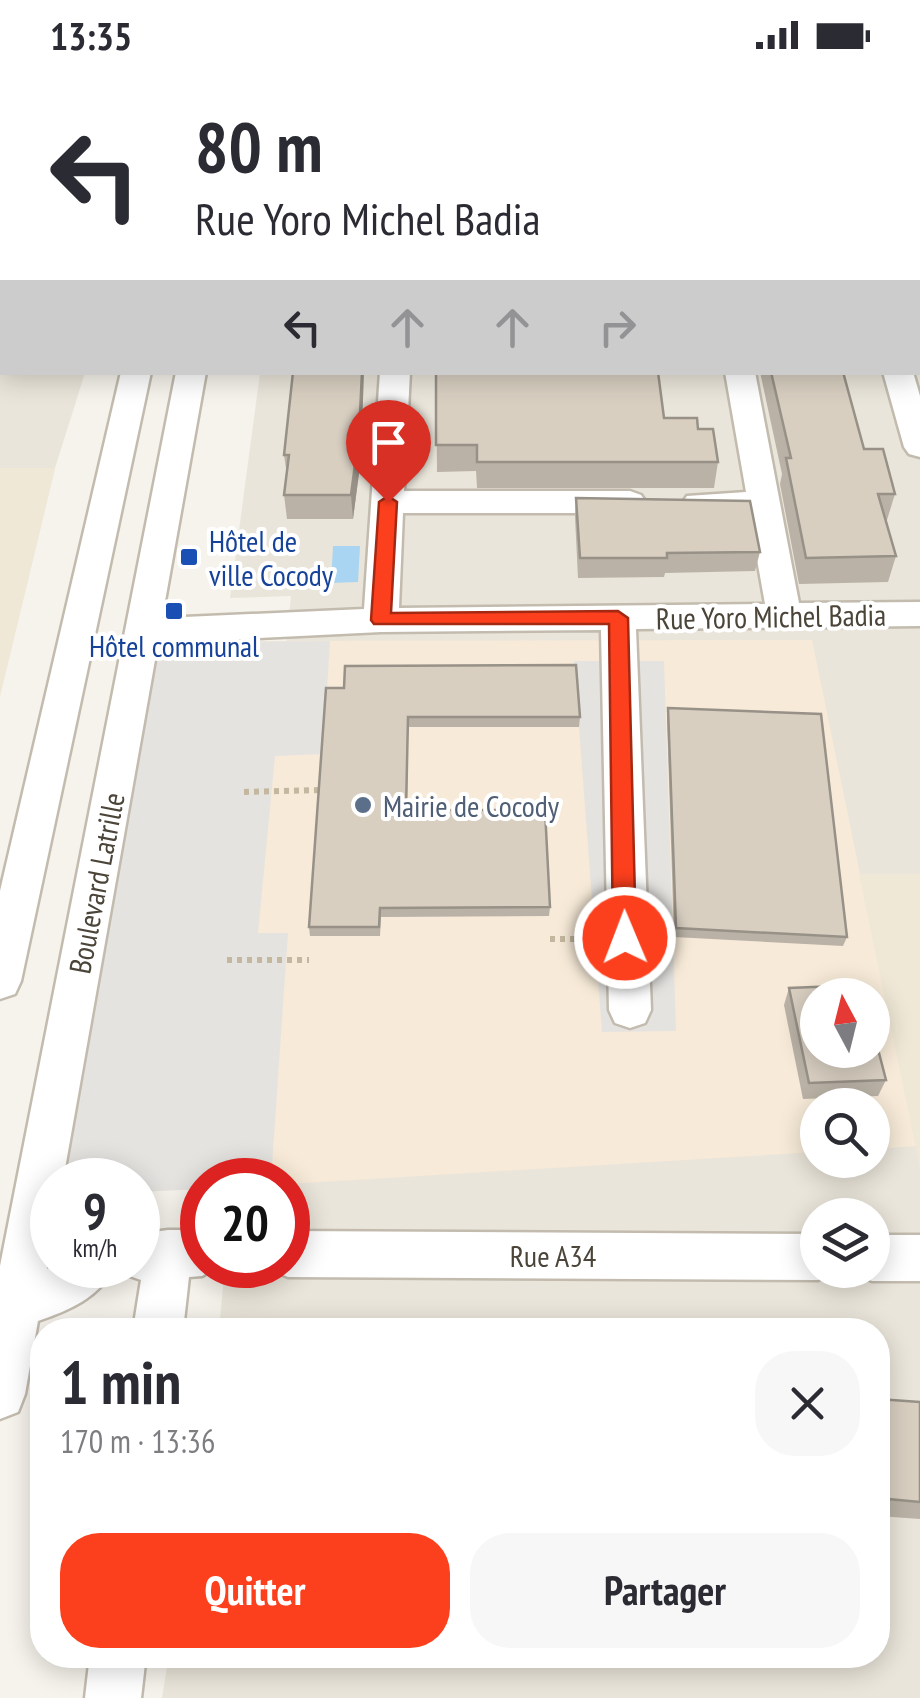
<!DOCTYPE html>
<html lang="fr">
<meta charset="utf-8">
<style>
:root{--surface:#fff;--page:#f7f7f7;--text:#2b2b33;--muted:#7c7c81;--accent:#fc3f1d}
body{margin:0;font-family:"PT Sans Narrow",sans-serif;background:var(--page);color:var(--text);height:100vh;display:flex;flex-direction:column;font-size:38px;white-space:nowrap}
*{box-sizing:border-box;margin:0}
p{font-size:32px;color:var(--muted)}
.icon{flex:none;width:55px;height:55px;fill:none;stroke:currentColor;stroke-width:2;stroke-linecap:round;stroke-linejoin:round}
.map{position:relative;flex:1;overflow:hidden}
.panel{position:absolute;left:30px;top:1248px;width:860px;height:350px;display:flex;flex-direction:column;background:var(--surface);border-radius:40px;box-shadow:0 5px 25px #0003}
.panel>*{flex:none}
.top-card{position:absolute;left:0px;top:0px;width:920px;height:305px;box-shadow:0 5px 25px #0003;background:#fff;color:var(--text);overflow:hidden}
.needle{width:65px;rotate:353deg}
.fabs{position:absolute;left:800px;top:908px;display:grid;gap:20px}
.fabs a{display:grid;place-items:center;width:90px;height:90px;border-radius:50%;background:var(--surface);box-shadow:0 5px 25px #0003;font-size:50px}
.speed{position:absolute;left:30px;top:1088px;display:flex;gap:20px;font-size:50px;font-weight:700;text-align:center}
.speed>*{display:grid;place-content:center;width:130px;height:130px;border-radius:50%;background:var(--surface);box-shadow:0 5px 25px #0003;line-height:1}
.speed small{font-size:25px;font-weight:400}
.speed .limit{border:15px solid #d22;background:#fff;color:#111}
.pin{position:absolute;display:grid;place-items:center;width:85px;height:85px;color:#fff;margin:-102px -42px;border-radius:50% 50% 50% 0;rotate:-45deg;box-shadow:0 0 10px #0007}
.pin .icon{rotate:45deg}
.me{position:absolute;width:110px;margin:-55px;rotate:359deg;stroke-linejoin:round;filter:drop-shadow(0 0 8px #0008)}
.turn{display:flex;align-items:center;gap:35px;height:210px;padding:0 30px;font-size:45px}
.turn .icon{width:130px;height:130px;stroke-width:2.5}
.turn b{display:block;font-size:70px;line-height:85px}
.lanes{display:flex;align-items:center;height:95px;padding:0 30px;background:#0003;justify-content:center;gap:50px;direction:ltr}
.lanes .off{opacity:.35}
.round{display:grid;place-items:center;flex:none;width:105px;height:105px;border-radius:40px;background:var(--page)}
.head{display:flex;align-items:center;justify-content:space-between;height:170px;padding:0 30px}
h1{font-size:60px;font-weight:600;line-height:75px}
.cta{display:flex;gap:20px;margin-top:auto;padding:20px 30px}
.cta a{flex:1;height:115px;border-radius:40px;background:var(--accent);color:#fff;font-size:40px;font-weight:600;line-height:115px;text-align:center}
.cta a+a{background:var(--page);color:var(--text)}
.status{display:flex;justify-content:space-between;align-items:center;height:70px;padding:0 50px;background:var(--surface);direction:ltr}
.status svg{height:28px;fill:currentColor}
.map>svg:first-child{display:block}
.residential{fill:#eae5da;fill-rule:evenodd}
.commercial{fill:#f7ead8;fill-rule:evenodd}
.education{fill:#efe8d6}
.parking{fill:#e5e3e0}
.water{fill:#a9d4f2}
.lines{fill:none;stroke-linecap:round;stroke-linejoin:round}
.minor-casing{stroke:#c2bbae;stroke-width:5}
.path{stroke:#c4b79f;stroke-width:6;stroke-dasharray:5 5;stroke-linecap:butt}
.minor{fill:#fff;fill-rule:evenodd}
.wall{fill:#bab2a6}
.shaded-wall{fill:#979187}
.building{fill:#d8cfc1;stroke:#979187;stroke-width:2.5}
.route{fill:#fc3f1d;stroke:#a42913;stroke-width:2.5}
.transit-dot{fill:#1a4fb4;stroke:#fff;stroke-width:4}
.service-dot{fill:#5c6f8a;stroke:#fff;stroke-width:4}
.labels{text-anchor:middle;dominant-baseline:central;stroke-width:8;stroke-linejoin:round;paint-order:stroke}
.transit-label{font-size:30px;fill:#164399;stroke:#fff;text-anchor:start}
.street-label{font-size:30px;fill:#4b4439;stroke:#fff}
.service-label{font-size:30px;fill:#4e5e75;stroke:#fff;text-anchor:start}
</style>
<div class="status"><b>13:35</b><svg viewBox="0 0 49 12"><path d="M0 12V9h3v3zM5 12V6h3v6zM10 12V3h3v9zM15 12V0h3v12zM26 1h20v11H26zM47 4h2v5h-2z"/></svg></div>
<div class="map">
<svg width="920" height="1628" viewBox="0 0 920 1628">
<rect width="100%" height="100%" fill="#f6f3ec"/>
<!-- residential -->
<g class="residential">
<polygon points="0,0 177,0 2,2 2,302 85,303 55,398 0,626"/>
<path d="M300 0H920V1628H162L169 1585H878V1260H219L225 1195H288V1110H234L291 526 230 528 260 303 918 302V2ZM818 925H872V980H818ZM818 1035H872V1090H818ZM818 1145H872V1200H818Z"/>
</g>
<!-- commercial -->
<path class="commercial" d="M812 570 916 1076 873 1079 872 1035H818L817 1082 288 1114V1110H202V1119L138 1122V1110H119L197 571ZM818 925H872V980H818Z"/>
<!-- education -->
<g class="education">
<polygon points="0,398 55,398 0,626"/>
<polygon points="859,804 920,804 920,1099 913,1064"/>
</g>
<!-- parking -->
<g class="parking">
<polygon points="330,571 323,684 275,686 258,863 288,863 271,1110 202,1110 202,1119 138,1122 138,1110 65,1110 157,572"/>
<polygon points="574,591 664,591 676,961 602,962"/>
</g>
<!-- water -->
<polygon class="water" points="333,476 360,476 358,512 331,513"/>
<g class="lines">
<!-- minor casing -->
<g class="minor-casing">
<g id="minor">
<polygon points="540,0 564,0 564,2 541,2"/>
<rect x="918" y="212" width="2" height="16"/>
<polygon points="121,302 151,302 21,911 15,924 0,929 0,821"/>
<path d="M176 302H206L162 548 364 539 380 302H410L404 421H630L641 425 646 432 641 439 630 443H403L399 538 765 534 749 444 687 440 682 433 687 426 746 422 725 302H755L799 533 920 532V556L636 559 651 940 645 953 630 958 615 953 609 940 601 560 381 562 158 573 63 1110H52V1169L47 1199 54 1195H115C101 1227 70 1240 38 1251L25 1324 18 1342 0 1349V1196Z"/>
<polygon points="883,302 913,302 920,326 920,387 909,384 904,377"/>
<polygon points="168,1160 202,1160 202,1195 221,1195 202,1206 189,1207 183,1260 133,1260 141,1210 121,1203 118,1195 138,1195 138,1164"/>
<polygon points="288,1161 818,1164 818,1200 836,1200 818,1210 288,1207 271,1200 269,1195 288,1195"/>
<polygon points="872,1165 920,1165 920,1211 872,1211 855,1204 853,1200 872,1200"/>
<polygon points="90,1585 146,1585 141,1628 85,1628"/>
</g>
</g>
<!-- path -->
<g class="path">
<polyline points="244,722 321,720"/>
<polyline points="550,869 589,869"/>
<polyline points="227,890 309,890"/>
</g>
<!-- minor -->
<use href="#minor" class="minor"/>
</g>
<!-- wall -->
<g class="wall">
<polygon points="0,0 126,0 126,2 2,2 2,97 0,97"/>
<polygon points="346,0 530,0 530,2 349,2"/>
<polygon points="577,0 920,0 920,117 918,114 918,2 577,2"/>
<rect x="0" y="125" width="2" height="168"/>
<rect x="918" y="231" width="2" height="56"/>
<polygon points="436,302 664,348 698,359 718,392 714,418 477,418 476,401 437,402"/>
<polygon points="760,302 843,302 864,379 895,424 887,450 886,450 896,486 888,512 799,514 780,414 782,404"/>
<polygon points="284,385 361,388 353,449 287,449 284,425 287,405"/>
<polygon points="576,428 760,482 755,501 665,503 664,507 578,508 575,447"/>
<polygon points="344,618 580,647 579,657 408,657 407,740 550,837 549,846 381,847 380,866 310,866 309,857"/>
<polygon points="668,638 847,867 843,876 674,867 667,648"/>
<polygon points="789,918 886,1010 878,1026 803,1029 784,935"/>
<polygon points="878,1329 920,1332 920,1449 878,1446"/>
</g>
<!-- shaded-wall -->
<polygon class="shaded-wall" points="362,302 364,302 361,388 353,449 351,425"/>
<!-- building -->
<g class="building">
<polygon points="0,0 124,0 124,2 2,2 2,67 0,67"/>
<polygon points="375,0 530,0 530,2 377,2"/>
<polygon points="581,0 920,0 920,86 918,86 918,2 582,2"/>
<polygon points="0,125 2,125 2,263 0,262"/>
<rect x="918" y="231" width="2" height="30"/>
<polygon points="293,302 362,302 359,364 351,425 284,425 289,385 284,385"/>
<polygon points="436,302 658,302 664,348 697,348 698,359 713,359 718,392 477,392 477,375 436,375"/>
<polygon points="771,302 843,302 864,379 883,379 895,424 878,424 896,486 806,488 786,388 791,388"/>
<polygon points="576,428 750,431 760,482 667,483 667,488 580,488"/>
<polygon points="576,595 580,647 408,647 406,740 545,740 550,837 380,838 379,857 309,857 326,618 344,618 345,596"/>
<polygon points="668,638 821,644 847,867 676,858"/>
<polygon points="863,915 865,925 818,925 818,980 872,980 872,956 886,1010 809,1013 789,918"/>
<polygon points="878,1329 920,1332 920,1432 878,1428"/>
</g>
<!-- route -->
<polygon class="route" points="388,426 397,432 391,543 618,541 628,548 636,868 633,875 616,875 613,868 609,554 374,554 371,550 379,432"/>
<!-- markers -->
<g class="transit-dot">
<rect x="179" y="477" width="20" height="20" rx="5"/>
<rect x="164" y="531" width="20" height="20" rx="5"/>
</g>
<circle class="service-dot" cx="363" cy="735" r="10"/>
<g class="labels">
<!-- transit labels -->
<g class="transit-label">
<text x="209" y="470">Hôtel de<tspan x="209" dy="34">ville Cocody</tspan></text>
<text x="174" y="575" text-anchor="middle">Hôtel communal</text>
</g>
<!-- street labels -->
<g class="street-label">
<text transform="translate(771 546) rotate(-1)">Rue Yoro Michel Badia</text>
<text transform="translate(96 813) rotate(-79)">Boulevard Latrille</text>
<text x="553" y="1185">Rue A34</text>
</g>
<!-- service labels -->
<g class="service-label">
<text x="383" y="735">Mairie de Cocody</text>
</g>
</g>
</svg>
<div class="fabs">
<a><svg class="needle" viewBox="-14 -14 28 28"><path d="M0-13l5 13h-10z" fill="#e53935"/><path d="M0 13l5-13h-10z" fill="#7c7c81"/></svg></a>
<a><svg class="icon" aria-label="search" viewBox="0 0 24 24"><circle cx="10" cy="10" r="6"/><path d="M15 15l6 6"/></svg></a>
<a><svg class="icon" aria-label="layers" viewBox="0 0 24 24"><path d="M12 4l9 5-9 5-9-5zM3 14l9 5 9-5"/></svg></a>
</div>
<div class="speed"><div>9<small>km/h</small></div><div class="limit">20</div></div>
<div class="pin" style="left:388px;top:432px;background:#d93025"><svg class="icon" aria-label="arrive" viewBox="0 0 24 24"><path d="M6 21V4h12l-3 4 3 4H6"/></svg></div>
<svg class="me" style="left:625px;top:868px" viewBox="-20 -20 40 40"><circle r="17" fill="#fc3f1d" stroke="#fff" stroke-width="3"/><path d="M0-11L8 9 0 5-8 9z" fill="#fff"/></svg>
<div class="top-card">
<div class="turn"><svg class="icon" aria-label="left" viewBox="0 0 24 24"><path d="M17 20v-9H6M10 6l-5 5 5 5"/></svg><div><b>80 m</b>Rue Yoro Michel Badia</div></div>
<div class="lanes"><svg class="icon" aria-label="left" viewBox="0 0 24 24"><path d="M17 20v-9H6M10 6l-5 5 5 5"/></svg><svg class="icon off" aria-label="ahead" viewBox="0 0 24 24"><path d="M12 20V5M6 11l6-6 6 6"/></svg><svg class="icon off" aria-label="ahead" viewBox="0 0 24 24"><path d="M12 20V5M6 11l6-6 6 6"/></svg><svg class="icon off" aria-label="right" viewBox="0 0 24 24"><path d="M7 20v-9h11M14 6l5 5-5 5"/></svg></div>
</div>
<section class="panel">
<div class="head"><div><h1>1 min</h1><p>170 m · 13:36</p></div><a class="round"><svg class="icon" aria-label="close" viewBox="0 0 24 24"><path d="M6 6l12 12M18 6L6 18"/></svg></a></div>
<div class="cta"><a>Quitter</a><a>Partager</a></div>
</section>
</div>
